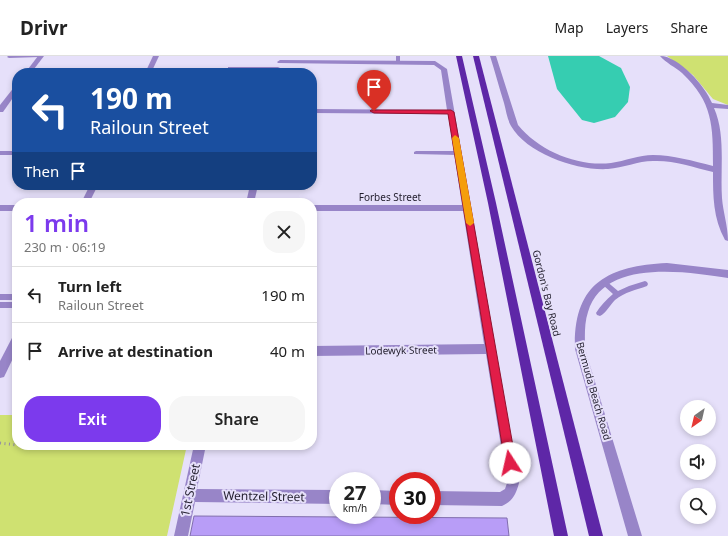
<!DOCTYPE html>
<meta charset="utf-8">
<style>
:root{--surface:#fff;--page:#f6f6f6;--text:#222;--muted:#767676;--line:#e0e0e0;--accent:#7c3aed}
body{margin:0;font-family:"Noto Sans",sans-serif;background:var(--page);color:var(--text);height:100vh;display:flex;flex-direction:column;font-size:15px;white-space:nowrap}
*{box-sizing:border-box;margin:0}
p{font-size:13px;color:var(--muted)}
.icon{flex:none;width:22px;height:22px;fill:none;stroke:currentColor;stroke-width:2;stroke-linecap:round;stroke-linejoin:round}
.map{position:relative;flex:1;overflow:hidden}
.side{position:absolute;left:12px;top:142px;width:305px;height:252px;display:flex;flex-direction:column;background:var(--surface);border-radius:16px;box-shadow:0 2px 6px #0003}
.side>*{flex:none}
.guide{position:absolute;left:12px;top:12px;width:305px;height:122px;border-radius:16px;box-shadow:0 2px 6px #0003;background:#1a4fa0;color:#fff;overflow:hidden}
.needle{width:26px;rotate:214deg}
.fabs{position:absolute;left:680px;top:344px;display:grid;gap:8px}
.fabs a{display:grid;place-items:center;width:36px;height:36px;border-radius:50%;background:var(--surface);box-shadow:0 2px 6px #0003;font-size:20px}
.speed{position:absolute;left:329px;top:416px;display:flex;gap:8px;font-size:20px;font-weight:700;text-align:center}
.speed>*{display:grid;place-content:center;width:52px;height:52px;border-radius:50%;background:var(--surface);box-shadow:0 2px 6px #0003;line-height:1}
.speed small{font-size:10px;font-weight:400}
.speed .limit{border:6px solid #d22;background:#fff;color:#111}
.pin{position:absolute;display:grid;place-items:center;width:34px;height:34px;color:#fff;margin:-41px -17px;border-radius:50% 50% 50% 0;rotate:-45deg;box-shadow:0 0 4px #0007}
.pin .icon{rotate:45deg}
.me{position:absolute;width:44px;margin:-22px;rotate:350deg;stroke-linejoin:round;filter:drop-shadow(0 0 3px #0008)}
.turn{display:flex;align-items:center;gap:14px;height:84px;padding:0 12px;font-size:18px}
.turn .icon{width:52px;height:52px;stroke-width:2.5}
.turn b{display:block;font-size:28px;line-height:34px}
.then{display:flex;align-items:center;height:38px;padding:0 12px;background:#0003;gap:8px;font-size:15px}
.round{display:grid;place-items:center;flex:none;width:42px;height:42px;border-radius:16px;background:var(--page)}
.head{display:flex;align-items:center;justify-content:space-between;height:68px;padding:0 12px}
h1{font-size:24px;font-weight:600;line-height:30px;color:var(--accent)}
.button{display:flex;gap:8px;margin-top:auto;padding:8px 12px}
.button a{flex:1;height:46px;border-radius:16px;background:var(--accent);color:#fff;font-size:16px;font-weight:600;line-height:46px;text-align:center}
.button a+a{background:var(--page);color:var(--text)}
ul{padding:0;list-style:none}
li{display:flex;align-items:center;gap:12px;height:56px;padding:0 12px;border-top:1px solid var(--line)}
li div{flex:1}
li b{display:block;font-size:15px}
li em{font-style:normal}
header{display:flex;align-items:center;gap:24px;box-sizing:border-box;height:56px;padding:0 20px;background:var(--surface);border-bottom:1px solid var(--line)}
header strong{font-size:19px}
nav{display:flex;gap:22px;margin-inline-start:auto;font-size:14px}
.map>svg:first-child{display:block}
.green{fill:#cfe171}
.water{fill:#36cdb1}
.building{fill:#b89df7;stroke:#816ead}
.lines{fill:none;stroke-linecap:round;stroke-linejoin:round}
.path{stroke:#938ea3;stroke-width:3;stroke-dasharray:1 3.5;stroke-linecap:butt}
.lane{fill:#9885c8;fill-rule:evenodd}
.street{fill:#9885c8;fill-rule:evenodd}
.primary{fill:#5e27a7;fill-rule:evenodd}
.route{fill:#e11d48;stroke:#92132f}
.slow{fill:#f59e0b}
.labels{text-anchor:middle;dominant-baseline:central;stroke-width:4;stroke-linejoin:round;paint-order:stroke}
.street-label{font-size:10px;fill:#211d2c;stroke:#e6e0fa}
.near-street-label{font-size:12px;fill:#211d2c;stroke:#e6e0fa}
</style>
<header>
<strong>Drivr</strong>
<nav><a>Map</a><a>Layers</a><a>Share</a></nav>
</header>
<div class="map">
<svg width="728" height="480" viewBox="0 0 728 480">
<rect width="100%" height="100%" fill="#e6e0fa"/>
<!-- green -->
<g class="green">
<polygon points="667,0 728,0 728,49 713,43 693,19"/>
<polygon points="0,359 17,359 17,389 187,389 167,480 0,480"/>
</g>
<!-- water -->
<polygon class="water" points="548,0 599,0 621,12 630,31 628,46 615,61 594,67 582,64 557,33"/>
<!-- building -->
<polygon class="building" points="194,460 507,462 509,480 190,480"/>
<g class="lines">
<!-- path -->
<g class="path">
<polyline points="0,387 17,389"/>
<polyline points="23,389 47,391 70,389"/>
</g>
<!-- lane -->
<g class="lane">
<polygon points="8,0 42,0 40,1 9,2 7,1"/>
<polygon points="396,0 400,0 400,8 396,7"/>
<polygon points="228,11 278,11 280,12 278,13 228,13"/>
<rect x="0" y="95" width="17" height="4"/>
<polygon points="416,95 458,95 461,97 458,99 414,98 414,96"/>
<path d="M605 224 618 235 629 230 645 225 647 226 648 228 647 230C636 234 625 236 615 244 610 249 606 257 600 260L597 259 596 257C600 250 606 244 613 238L603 229 602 227 603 225Z"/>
<rect x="0" y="238" width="17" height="6"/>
<rect x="0" y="246" width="17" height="6"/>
</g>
<!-- street -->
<g class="street">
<polygon points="38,0 44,0 31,17 25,17"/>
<polygon points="153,0 159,0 151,17 145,17"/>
<path d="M490 0H496L518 69C539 95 578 111 611 107 625 105 639 99 653 99 673 99 693 105 713 110 713 70 713 46 682 17 675 11 666 7 660 0 679 0 705 30 712 47L728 49V53L714 52C726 79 720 113 722 142 723 156 728 170 728 185L725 184C713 162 713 140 713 116 693 111 673 104 653 105 638 105 623 112 608 113 578 115 527 98 511 70 507 63 506 54 504 47 499 31 495 16 490 0Z"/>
<path d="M280 4 435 5 447 13 519 427C516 438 513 445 502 450L432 449V435L500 436 505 433 507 427 486 298 312 300V290L484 288 463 155H312V149H462L448 58 312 57V53L447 54 441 14 434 9 278 7 277 6Z"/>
<polygon points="17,29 17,36 3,56 0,56 0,49 15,30"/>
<polygon points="90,129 98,129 89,147 81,147"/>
<polygon points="250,129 258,129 254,147 246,147"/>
<rect x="0" y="149" width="17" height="6"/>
<path d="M667 207 728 214V222C687 216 604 202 588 256 584 268 585 281 585 293L642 480H628L575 293C573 228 607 210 667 207Z"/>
<polygon points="17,278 17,294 4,321 0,322 0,305 13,280"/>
<polygon points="194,389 206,389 197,433 338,434 338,448 195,446 188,480 174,480"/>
<polygon points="372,434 398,435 398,449 372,448"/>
</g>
<!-- primary -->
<g class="primary">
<polygon points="456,0 462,0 496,147 568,480 554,480 488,147"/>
<polygon points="473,0 479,0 603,480 589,480"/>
</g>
</g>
<!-- route -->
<polygon class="route" points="371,54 451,54 454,56 516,407 514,411 510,413 506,411 505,407 448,58 374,57 370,55"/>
<!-- slow -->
<polygon class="slow" points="455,79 459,82 474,167 470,170 466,167 452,82"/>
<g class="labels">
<!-- street labels -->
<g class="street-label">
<text x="390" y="141">Forbes Street</text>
<text transform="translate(547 237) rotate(76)">Gordon's Bay Road</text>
<text transform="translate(401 294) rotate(-1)">Lodewyk Street</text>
<text transform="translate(594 335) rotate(74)">Bermuda Beach Road</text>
</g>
<!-- near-street labels -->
<g class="near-street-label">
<text transform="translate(190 434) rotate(-78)">1st Street</text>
<text transform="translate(264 440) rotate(1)">Wentzel Street</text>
</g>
</g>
</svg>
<div class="fabs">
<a><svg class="needle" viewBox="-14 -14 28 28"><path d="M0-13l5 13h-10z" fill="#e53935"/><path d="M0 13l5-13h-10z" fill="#767676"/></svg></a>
<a><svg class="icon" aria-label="sound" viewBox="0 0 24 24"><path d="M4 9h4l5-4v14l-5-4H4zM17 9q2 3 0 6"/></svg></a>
<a><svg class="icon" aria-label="search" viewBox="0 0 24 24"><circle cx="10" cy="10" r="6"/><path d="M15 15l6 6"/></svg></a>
</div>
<div class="speed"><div>27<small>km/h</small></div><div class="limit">30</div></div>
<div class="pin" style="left:374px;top:55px;background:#d93025"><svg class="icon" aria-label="arrive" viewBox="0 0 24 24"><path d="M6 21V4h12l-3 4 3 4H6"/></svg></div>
<svg class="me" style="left:510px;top:407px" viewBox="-20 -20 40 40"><circle r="19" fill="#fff"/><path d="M0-13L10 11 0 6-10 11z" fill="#e11d48"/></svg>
<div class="guide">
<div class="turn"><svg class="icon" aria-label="left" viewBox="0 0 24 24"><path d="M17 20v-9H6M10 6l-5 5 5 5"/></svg><div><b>190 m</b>Railoun Street</div></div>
<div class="then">Then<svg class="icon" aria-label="arrive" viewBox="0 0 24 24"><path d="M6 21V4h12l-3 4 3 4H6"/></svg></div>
</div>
<section class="side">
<div class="head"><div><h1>1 min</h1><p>230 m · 06:19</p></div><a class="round"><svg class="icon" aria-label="close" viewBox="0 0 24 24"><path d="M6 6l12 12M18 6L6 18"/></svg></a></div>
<ul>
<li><svg class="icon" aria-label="left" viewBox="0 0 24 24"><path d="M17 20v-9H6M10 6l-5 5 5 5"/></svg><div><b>Turn left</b><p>Railoun Street</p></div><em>190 m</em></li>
<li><svg class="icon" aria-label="arrive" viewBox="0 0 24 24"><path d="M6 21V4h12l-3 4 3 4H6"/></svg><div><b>Arrive at destination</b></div><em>40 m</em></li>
</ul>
<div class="button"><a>Exit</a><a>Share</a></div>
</section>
</div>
